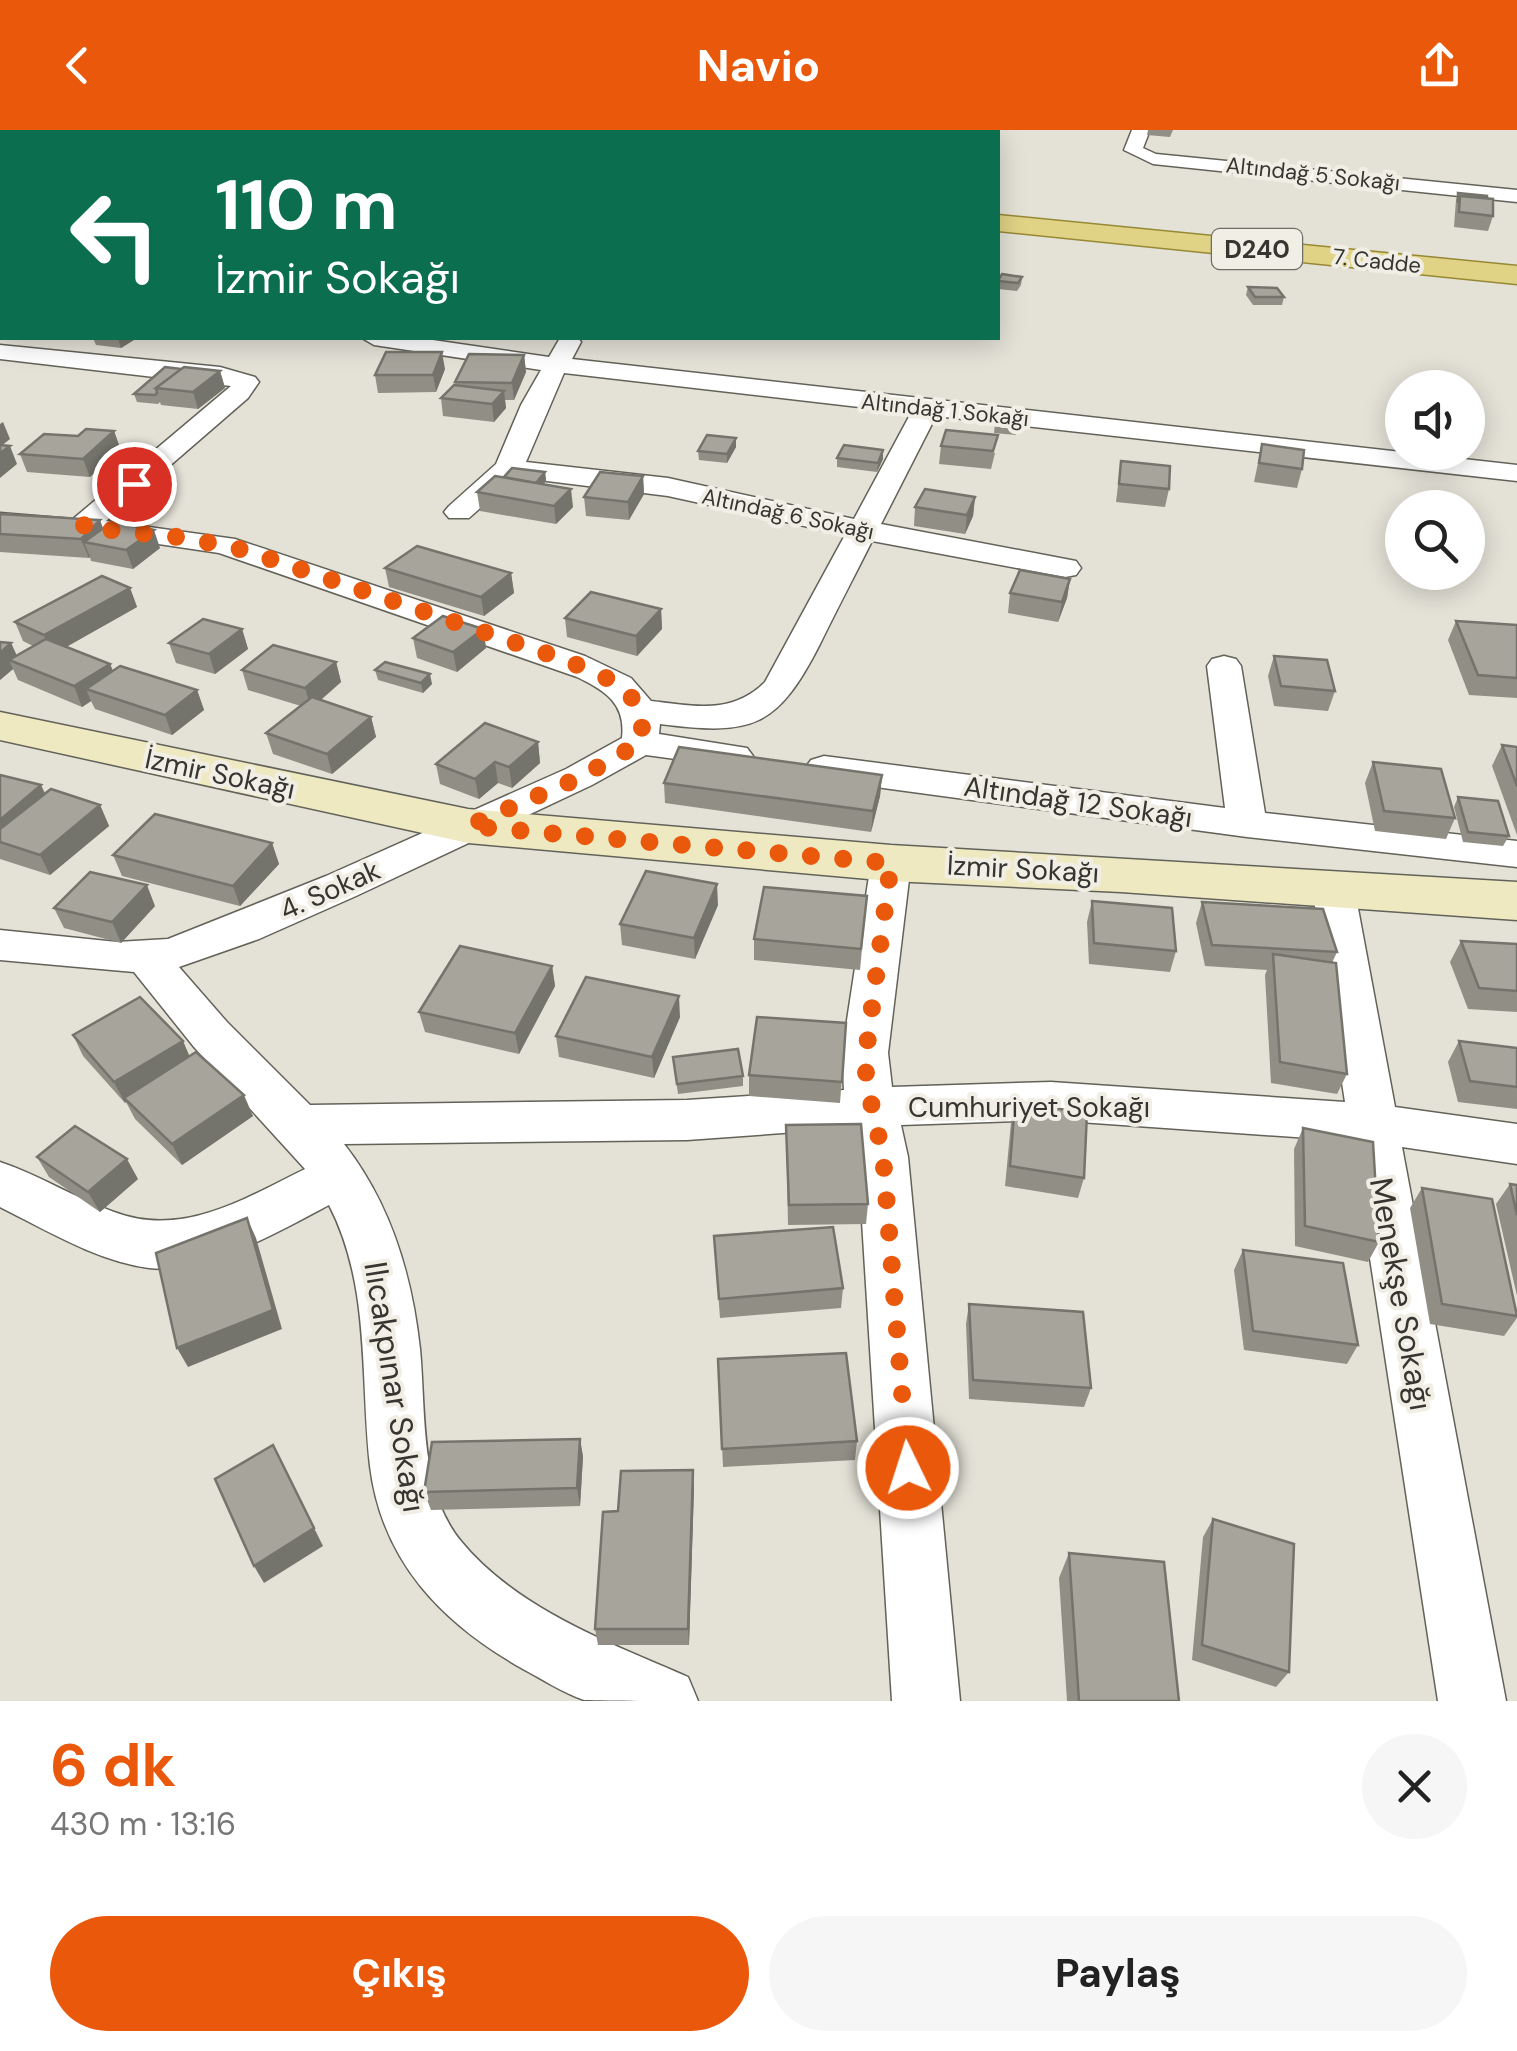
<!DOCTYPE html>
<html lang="tr">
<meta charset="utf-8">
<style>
:root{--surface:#fff;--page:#f6f6f6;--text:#222;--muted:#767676;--accent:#ea580c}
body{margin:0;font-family:"DM Sans",sans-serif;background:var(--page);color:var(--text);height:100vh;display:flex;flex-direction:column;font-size:38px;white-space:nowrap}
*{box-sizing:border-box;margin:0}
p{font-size:32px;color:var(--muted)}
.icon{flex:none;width:55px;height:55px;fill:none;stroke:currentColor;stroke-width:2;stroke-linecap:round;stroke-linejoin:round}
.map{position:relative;height:1571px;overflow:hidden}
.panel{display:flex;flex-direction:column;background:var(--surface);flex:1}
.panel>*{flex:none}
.guide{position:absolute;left:0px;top:0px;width:1000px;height:210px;box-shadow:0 5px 25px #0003;background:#0b6e4f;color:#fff;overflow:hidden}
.fabs{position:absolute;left:1385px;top:240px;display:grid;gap:20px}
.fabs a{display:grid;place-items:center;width:100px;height:100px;border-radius:50%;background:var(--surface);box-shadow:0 5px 25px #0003;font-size:50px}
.pin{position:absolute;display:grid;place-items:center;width:85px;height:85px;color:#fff;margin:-42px;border:5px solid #fff;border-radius:50%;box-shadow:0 2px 10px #0007}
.me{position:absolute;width:110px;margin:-55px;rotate:356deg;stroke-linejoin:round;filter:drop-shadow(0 0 8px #0008)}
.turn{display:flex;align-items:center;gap:35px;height:210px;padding:0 50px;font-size:45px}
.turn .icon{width:130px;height:130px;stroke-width:2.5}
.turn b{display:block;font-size:70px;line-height:85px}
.round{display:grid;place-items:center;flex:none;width:105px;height:105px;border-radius:52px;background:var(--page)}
.head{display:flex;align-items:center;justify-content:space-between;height:170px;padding:0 50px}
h1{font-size:60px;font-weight:700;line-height:75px;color:var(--accent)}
.primary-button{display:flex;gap:20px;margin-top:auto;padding:20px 50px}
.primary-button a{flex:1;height:115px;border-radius:60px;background:var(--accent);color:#fff;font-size:40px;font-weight:700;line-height:115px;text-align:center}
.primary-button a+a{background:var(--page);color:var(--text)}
header{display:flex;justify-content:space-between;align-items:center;height:130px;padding:0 50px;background:var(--accent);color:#fff;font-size:45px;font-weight:700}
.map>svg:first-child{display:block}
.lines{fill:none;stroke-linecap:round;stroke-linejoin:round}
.street-casing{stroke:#636259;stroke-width:3}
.secondary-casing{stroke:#636259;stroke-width:3}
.primary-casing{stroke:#978834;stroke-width:3}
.street{fill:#fff;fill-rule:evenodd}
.secondary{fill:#efe9c2;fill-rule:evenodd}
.primary{fill:#e0d386;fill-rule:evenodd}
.wall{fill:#908e85}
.shaded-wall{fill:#75746c}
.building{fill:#a7a59b;stroke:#75746c;stroke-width:2.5}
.route{stroke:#ea580c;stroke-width:18;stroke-dasharray:0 32.4}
.labels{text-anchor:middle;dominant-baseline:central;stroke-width:8;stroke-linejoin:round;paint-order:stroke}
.far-street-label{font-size:22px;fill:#363531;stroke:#f1efe5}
.shield{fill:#f1efe5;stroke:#6e6d67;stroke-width:2.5}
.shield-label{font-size:25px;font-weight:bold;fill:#363531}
.street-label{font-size:28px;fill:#363531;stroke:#f1efe5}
.near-street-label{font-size:32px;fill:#363531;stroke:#f1efe5}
</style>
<header><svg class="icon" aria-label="back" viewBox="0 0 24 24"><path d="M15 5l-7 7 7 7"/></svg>Navio<svg class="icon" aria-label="share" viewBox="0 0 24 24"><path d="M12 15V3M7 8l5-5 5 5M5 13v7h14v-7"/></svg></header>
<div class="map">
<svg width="1517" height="1571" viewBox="0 0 1517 1571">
<rect width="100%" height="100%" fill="#e4e2d7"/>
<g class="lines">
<!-- street casing -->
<g class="street-casing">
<g id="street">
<polygon points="1132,0 1150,0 1143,18 1156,24 1517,60 1517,72 1153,34 1124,20"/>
<polygon points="2,70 2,82 0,83 0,71"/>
<polygon points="0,139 2,140 2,154 0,153"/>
<path d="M362 208H419L549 227 560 208H578L581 212 572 229 1517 335V351L936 286 881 394 1076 431 1081 438 1076 445 1065 447 872 411C855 445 837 479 820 514 777 598 753 606 660 594L659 604 747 618 753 626 747 634 734 637 646 625 592 655 356 766 259 809 179 837 227 892 310 975 687 970 844 960 842 923 871 733 877 723 891 719 905 723 911 733 888 923 892 957 1051 952 1345 972 1312 757 1318 747 1333 743 1348 747 1354 757 1395 977 1517 994V1034L1402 1017 1506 1571H1438L1352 1011 1051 990 901 995 908 1027 960 1571H892L858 1027 852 998 687 1010 344 1014C391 1074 412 1145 420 1219 426 1282 419 1359 460 1410 516 1479 610 1513 688 1547L698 1571C670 1571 608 1571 584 1570 563 1563 542 1549 523 1539 442 1493 382 1432 370 1336 360 1248 371 1156 329 1075 282 1100 204 1145 149 1138 97 1131 46 1100 0 1077V1032C39 1045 75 1068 114 1082 182 1108 244 1069 305 1039L194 917 134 842 0 830V800L117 812 168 809 326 746 566 639 622 608C626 574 606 561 577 547L219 423 145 412 0 401V383L73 389 231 256 0 229V215L220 237 255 247 259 252 248 268 106 391 235 409 585 526 631 548 651 571C694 576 732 585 765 552L845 405 668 366 515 347 469 388H449L444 382 449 376 496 334 521 275 541 240 374 215ZM564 243 911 283 854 389 668 348 526 332Z"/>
<polygon points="1224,526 1236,529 1241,536 1265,683 1517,711 1517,737 1247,707 824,650 811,646 805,638 811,630 824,626 1225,678 1207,536 1212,529"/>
</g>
</g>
<!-- secondary casing -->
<g class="secondary-casing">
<polygon id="secondary" points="0,582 468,679 891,715 1517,752 1517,790 1121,762 891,751 468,713 0,610"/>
</g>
<!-- primary casing -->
<g class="primary-casing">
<g id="primary">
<polygon points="74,0 120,0 121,2 76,2"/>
<polygon points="998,85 1517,136 1517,154 998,101"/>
</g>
</g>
<!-- street -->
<use href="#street" class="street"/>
<!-- secondary -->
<use href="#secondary" class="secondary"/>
<!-- primary -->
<use href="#primary" class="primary"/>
</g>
<!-- wall -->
<g class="wall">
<polygon points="1148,0 1173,0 1170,7 1147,5"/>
<polygon points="1458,63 1493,86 1488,101 1454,97 1456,70"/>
<polygon points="1022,147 1021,155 1017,161 998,159 998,151"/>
<polygon points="2,153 2,182 0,182 0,154"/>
<polygon points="1248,157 1284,167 1282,175 1253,175 1246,165"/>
<polygon points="93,208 137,208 121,218 96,215"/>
<polygon points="524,225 526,242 514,270 505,270 506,278 494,292 443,286 441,268 455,255 455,252"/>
<polygon points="445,239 436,262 378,263 375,245"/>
<polygon points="220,241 225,258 198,279 161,275 160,272 158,274 137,272 134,264"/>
<polygon points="995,294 1019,294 1016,305 994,303"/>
<polygon points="946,300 995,323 991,339 939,334 941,316"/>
<polygon points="114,301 120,318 90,347 27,342 20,324 78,306"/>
<polygon points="1262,314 1302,339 1297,358 1254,352"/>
<polygon points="736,317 727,333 699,330 698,321"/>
<polygon points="883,320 883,329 877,342 837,337 837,328"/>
<polygon points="1121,331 1169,359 1165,377 1116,372"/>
<polygon points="545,342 546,351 544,354 573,377 556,394 480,381 477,362 504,347"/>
<polygon points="643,346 644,364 629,390 586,386 584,367"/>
<polygon points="975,367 973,386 965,404 914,396 915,377"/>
<polygon points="0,384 103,399 160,418 133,439 91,431 90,427 89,428 0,422"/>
<polygon points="385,438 511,443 514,463 484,486 389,457"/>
<polygon points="1070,449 1067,468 1058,492 1008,483 1010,463"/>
<polygon points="130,458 137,477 66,517 110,534 113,541 197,560 204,580 172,605 95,579 91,571 82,577 18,550 13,539 0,550 11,513 17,526 33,516 23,511 15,492"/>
<polygon points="661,479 662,499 637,526 567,507 565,488"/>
<polygon points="1456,491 1517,495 1517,568 1469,565 1448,510"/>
<polygon points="242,499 248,519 215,544 176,533 169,513"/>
<polygon points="483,499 486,518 457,542 417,528 413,508"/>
<polygon points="1274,526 1335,561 1328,581 1274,576 1268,546"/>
<polygon points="336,532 341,552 321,570 371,587 376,607 332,644 273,624 266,603 301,576 248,560 242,540"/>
<polygon points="375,540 432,554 423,563 378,550"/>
<polygon points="538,612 540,633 512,658 498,653 479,669 440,654 436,634"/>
<polygon points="1502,615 1517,617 1517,705 1492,636"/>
<polygon points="1373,632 1455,688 1446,709 1375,701 1365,653"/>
<polygon points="0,645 45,664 100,675 109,696 50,745 0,729"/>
<polygon points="882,645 880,666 871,702 665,673 664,653"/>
<polygon points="1458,667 1509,706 1503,716 1463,712 1454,677"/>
<polygon points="272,713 279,734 240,776 122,746 113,725"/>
<polygon points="867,766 860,840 754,830 754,809"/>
<polygon points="1092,771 1176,821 1170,842 1089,834 1087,792"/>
<polygon points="1202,772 1337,822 1332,833 1347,944 1337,964 1271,953 1265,845 1267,840 1205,836 1196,793"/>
<polygon points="718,775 695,829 622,815 620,794"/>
<polygon points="155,776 121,813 64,798 54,778"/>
<polygon points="1461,811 1517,814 1517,882 1468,879 1450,832"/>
<polygon points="552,836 555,856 519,924 425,902 419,882"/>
<polygon points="680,887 654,948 559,927 556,906"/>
<polygon points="846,893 840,973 749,966 749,945"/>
<polygon points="73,905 183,911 189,926 253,986 182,1035 135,989 126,972 125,973 83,926"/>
<polygon points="1459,911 1517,918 1517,979 1458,972 1448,932"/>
<polygon points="673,927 743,946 743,956 678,964"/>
<polygon points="1015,972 1084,1048 1078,1068 1005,1056 1011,993"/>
<polygon points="786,995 868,1074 866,1094 788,1095"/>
<polygon points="1303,998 1379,1112 1368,1132 1295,1116 1294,1019"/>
<polygon points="37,1027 138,1049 100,1082 49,1047"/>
<polygon points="1510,1054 1517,1055 1517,1166 1496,1074"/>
<polygon points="1422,1058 1517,1182 1517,1188 1504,1206 1430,1194 1410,1078"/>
<polygon points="714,1106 843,1158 841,1178 720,1188"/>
<polygon points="1243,1120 1358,1215 1347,1234 1244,1220 1234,1140"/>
<polygon points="969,1174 1091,1258 1084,1277 969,1269 966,1194"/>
<polygon points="718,1229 857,1311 855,1330 723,1337"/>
<polygon points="580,1309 583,1327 580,1376 431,1380 424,1362"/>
<polygon points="694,1358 689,1515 598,1515 595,1499 618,1381"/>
<polygon points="1213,1389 1289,1542 1276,1557 1192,1530 1203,1407"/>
<polygon points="1069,1423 1179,1571 1067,1571 1059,1448"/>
</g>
<!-- shaded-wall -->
<g class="shaded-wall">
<polygon points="2,26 2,42 0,43 0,27"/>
<polygon points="118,208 137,208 121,218"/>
<polygon points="442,222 445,239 436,262 433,245"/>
<polygon points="524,225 526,242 514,270 512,253"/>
<polygon points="220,241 225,258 198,279 193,262"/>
<polygon points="504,261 506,278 494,292 492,274"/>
<polygon points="3,292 10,309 0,317 0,294"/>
<polygon points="114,301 120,318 90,347 83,329"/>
<polygon points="736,308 736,317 727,333 727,324"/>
<polygon points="10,316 17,334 0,348 0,323"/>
<polygon points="883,320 883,329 877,342 878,333"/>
<polygon points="545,342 546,351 535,365 534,356"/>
<polygon points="643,346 644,364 629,390 628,372"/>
<polygon points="571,359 573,377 556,394 554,376"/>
<polygon points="975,367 973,386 965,404 967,385"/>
<polygon points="100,390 107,409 84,412 90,427 89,428 81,409"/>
<polygon points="154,400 160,418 133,439 126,420"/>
<polygon points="511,443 514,463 484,486 481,467"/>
<polygon points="1070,449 1067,468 1058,492 1062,472"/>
<polygon points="130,458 137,477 52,525 44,505"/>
<polygon points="661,479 662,499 637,526 636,506"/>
<polygon points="242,499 248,519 215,544 209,524"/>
<polygon points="483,499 486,518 457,542 453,522"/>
<polygon points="11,513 20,533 9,530 13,539 0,550 0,523"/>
<polygon points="336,532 341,552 311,578 305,558"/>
<polygon points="110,534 118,554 86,559 91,571 82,577 74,556"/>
<polygon points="430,544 432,554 423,563 421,553"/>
<polygon points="197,560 204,580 172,605 165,585"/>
<polygon points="371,587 376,607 332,644 327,624"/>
<polygon points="538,612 540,633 512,658 509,637"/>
<polygon points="495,632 498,653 479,669 475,649"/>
<polygon points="882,645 880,666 871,702 873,681"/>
<polygon points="41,655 51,676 0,712 0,690"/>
<polygon points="100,675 109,696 50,745 40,725"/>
<polygon points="272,713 279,734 240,776 233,756"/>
<polygon points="717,754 718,775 695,829 694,808"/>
<polygon points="147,755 155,776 121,813 112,792"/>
<polygon points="552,836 555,856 519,924 515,903"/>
<polygon points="679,866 680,887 654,948 652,927"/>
<polygon points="183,911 192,932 124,968 126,972 125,973 114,952"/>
<polygon points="244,965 253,986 182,1035 172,1014"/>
<polygon points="127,1029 138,1049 100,1082 88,1062"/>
<polygon points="247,1088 256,1108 282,1199 188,1237 177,1218"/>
<polygon points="580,1309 583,1327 580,1376 577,1358"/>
<polygon points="273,1315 323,1416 264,1453 254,1436"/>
<polygon points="693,1340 694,1358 689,1515 688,1499"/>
</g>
<!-- building -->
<g class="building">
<polygon points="757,0 787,0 782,2 752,2"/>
<polygon points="1458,63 1487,66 1487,68 1460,66 1458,73"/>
<polygon points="1460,66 1493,69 1493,86 1459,82"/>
<polygon points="1002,144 1022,147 1018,153 998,151"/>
<polygon points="2,153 2,167 0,167 0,154"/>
<polygon points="1248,157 1277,158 1284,167 1255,167"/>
<polygon points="386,222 442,222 433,245 375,245"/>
<polygon points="469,224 524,225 512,253 455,252"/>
<polygon points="165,237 182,239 156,258 157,263 155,265 134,264"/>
<polygon points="184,237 220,241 193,262 156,258"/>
<polygon points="454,255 504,261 492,274 441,268"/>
<polygon points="998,283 1021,285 1017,296 995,294"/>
<polygon points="86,299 114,301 83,329 20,324 44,304 78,306"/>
<polygon points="946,300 998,305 993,321 941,316"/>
<polygon points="707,305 736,308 727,324 698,321"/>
<polygon points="1262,314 1304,320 1302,339 1259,333"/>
<polygon points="0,315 10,316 0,323"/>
<polygon points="844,315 883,320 878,333 837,328"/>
<polygon points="1121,331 1170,336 1169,359 1119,354"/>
<polygon points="512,338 545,342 536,353 504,347"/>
<polygon points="600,342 643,346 628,372 584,367"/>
<polygon points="495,346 571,359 554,376 477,362"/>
<polygon points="925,359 975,367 967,385 915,377"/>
<polygon points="0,384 1,384 100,390 81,409 0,404"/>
<polygon points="112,392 154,400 126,420 84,412"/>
<polygon points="417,416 511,443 481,467 385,438"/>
<polygon points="1020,440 1070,449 1062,472 1010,463"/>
<polygon points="102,446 130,458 44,505 15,492"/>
<polygon points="591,462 661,479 636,506 565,488"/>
<polygon points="443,486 483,499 453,522 413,508"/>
<polygon points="203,489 242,499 209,524 169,513"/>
<polygon points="1456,491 1517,495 1517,548 1478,545"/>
<polygon points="46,509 110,534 74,556 9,530"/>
<polygon points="0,512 11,513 0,523"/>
<polygon points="273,515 336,532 305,558 242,540"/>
<polygon points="1274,526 1327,530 1335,561 1281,556"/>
<polygon points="385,532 430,544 421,553 375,540"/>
<polygon points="120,536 197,560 165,585 86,559"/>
<polygon points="312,567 371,587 327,624 266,603"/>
<polygon points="485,593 538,612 509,637 495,632 475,649 436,634"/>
<polygon points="1502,615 1517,617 1517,656"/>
<polygon points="679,617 882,645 873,681 664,653"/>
<polygon points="1373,632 1441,639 1455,688 1384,681"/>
<polygon points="0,645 41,655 0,690"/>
<polygon points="51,659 100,675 40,725 0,712 0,699"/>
<polygon points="1458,667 1498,671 1509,706 1468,702"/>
<polygon points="155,684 272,713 233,756 113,725"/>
<polygon points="646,741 717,754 694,808 620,794"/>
<polygon points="90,742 147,755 112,792 54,778"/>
<polygon points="764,757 867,766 861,819 754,809"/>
<polygon points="1092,771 1172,778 1176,821 1094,813"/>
<polygon points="1202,772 1323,779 1337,822 1212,815"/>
<polygon points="1461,811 1517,814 1517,861 1479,858"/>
<polygon points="460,816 552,836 515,903 419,882"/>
<polygon points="1273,824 1336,833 1347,944 1280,932"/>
<polygon points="586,847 679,866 652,927 556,906"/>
<polygon points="140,867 183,911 114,952 73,905"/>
<polygon points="757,887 846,893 842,952 749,945"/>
<polygon points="1459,911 1517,918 1517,957 1470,951"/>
<polygon points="738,919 743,946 677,954 673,927"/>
<polygon points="196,922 244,965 172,1014 124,968"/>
<polygon points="1015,972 1087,983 1084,1048 1010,1036"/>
<polygon points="861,994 868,1074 789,1075 786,995"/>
<polygon points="75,996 127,1029 88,1062 37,1027"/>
<polygon points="1303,998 1373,1012 1379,1112 1305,1096"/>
<polygon points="1510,1054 1517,1055 1517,1085"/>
<polygon points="1422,1058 1492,1069 1517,1186 1442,1174"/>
<polygon points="247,1088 273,1180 177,1218 156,1123"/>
<polygon points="833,1097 843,1158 719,1169 714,1106"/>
<polygon points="1243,1120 1343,1133 1358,1215 1253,1201"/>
<polygon points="969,1174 1083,1182 1091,1258 973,1250"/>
<polygon points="846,1223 857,1311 722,1319 718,1229"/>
<polygon points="580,1309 577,1358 424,1362 432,1312"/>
<polygon points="273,1315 314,1398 254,1436 215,1349"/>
<polygon points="693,1340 688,1499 595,1499 603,1382 618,1381 621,1341"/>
<polygon points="1213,1389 1294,1414 1289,1542 1202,1515"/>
<polygon points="1069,1423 1164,1432 1179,1571 1079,1571"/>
</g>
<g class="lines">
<!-- route -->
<path class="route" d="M134 354 82 397 187 408 244 420 557 527C598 544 653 558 640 613L579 648 468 696 891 733 866 923V950L883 1026 908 1338"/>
</g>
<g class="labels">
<!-- far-street labels -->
<g class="far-street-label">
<text transform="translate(1313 44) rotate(6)">Altındağ 5 Sokağı</text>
<text transform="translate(1377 131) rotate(6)">7. Cadde</text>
<text transform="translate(945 280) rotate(6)">Altındağ 1 Sokağı</text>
<text transform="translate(788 384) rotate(12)">Altındağ 6 Sokağı</text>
</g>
<!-- shield labels -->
<rect class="shield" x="1212" y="99" width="90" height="40" rx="8"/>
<g class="shield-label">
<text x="1257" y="119">D240</text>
</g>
<!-- street labels -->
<g class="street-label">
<text transform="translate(220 644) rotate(12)">İzmir Sokağı</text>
<text transform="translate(1078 672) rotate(8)">Altındağ 12 Sokağı</text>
<text transform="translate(1023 739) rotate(3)">İzmir Sokağı</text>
<text transform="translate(330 760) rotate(-24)">4. Sokak</text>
<text x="1029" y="977">Cumhuriyet Sokağı</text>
</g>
<!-- near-street labels -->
<g class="near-street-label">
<text transform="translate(1401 1164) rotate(80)">Menekşe Sokağı</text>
<text transform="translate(395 1257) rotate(81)">Ilıcakpınar Sokağı</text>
</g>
</g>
</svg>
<div class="fabs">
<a><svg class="icon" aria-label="sound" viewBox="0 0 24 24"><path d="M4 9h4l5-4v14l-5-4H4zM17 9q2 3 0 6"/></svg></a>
<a><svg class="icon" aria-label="search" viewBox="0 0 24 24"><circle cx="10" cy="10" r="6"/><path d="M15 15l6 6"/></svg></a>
</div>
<div class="pin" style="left:134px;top:354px;background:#d93025"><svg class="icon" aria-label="arrive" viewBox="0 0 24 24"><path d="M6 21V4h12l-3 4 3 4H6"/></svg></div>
<svg class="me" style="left:908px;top:1338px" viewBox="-20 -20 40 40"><circle r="17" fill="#ea580c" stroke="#fff" stroke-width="3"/><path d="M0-11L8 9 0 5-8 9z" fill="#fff"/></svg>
<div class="guide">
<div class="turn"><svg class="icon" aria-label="left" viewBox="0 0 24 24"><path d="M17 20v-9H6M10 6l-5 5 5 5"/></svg><div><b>110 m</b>İzmir Sokağı</div></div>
</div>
</div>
<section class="panel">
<div class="head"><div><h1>6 dk</h1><p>430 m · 13:16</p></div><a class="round"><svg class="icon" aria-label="close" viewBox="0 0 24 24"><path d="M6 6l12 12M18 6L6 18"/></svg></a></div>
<div class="primary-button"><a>Çıkış</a><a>Paylaş</a></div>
</section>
